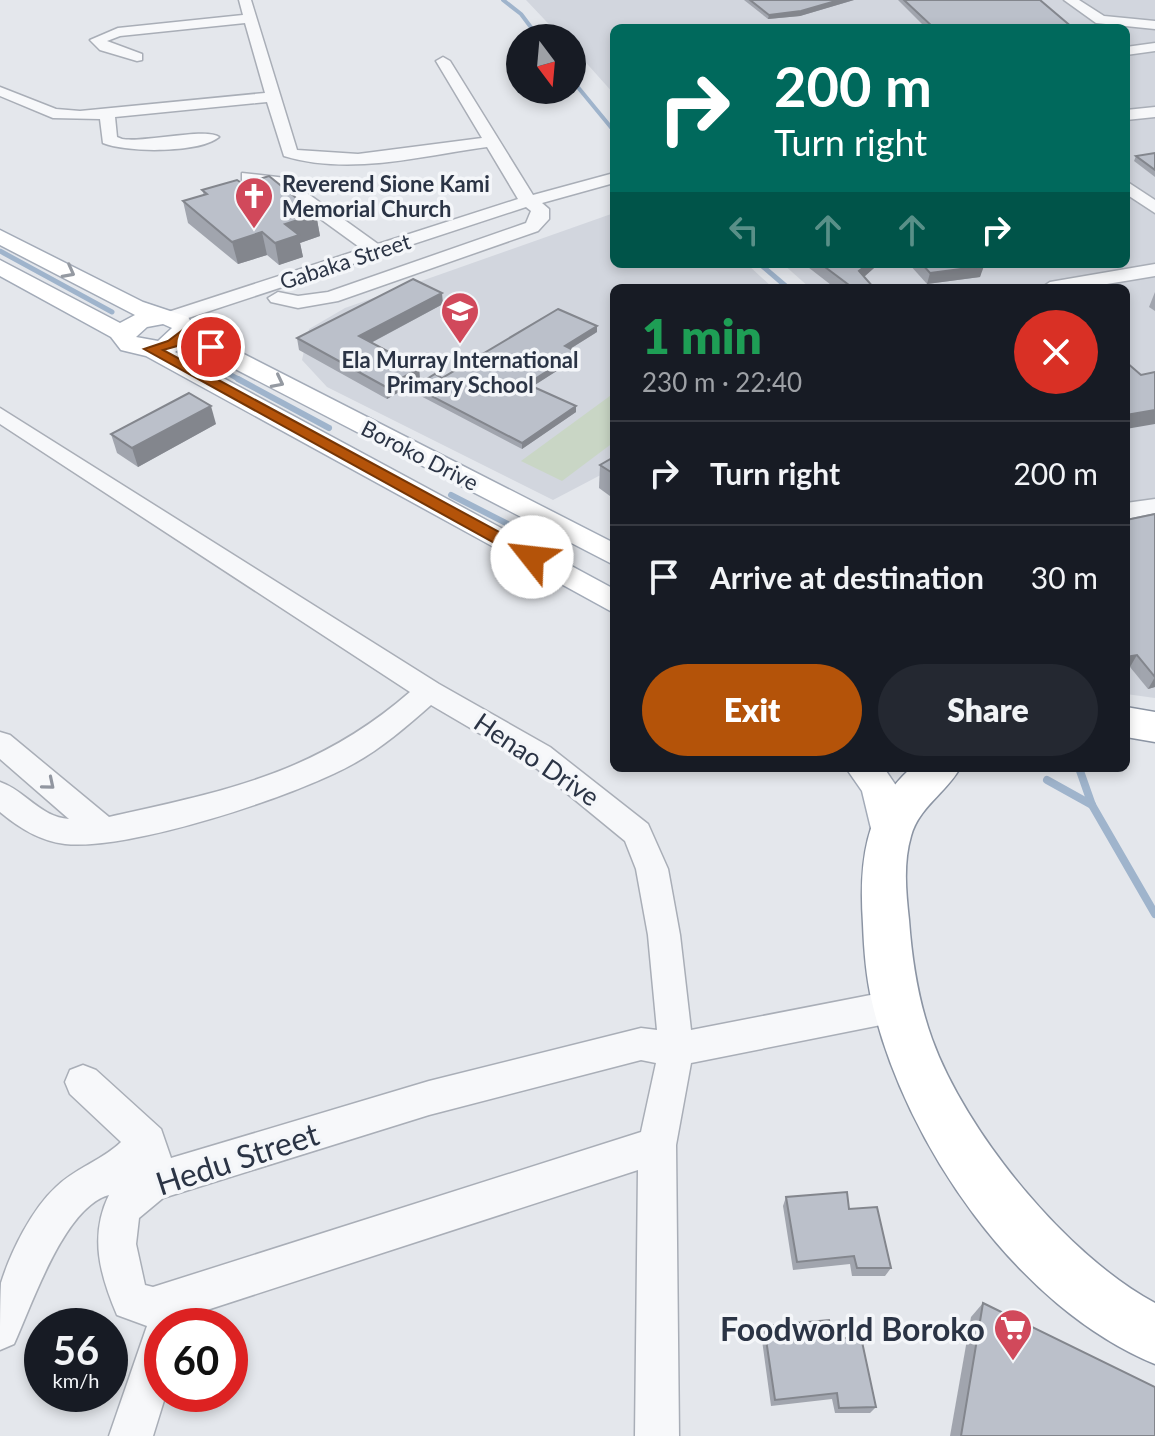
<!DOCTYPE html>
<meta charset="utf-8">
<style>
:root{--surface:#171b24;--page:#242831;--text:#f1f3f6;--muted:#9ea1a6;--line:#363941;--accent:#b45309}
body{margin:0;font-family:Lato,sans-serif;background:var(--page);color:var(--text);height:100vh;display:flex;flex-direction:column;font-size:30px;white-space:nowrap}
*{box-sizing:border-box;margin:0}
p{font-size:26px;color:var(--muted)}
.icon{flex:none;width:44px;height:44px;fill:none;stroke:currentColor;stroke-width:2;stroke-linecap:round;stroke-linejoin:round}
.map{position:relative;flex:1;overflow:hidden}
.panel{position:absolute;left:610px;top:284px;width:520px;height:488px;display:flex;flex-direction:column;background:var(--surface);border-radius:12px;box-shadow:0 4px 12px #0003}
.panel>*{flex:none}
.banner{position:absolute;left:610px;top:24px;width:520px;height:244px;border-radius:12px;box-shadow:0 4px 12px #0003;background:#00695c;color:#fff;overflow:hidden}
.needle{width:52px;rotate:164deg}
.controls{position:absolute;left:506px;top:24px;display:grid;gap:16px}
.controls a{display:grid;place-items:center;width:80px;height:80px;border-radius:50%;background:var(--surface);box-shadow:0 4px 12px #0003;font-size:40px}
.speed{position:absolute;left:24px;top:1308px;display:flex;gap:16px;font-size:40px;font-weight:700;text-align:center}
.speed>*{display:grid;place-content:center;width:104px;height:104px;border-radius:50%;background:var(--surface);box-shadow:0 4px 12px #0003;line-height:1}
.speed small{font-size:20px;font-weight:400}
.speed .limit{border:12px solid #d22;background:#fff;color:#111}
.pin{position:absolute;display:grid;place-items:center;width:68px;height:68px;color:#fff;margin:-34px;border:4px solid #fff;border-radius:50%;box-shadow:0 2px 8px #0007}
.me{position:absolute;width:88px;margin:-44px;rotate:299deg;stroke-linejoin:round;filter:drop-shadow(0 0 6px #0008)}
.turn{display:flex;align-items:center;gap:28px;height:168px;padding:0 32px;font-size:36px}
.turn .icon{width:104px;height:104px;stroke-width:2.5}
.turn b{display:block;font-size:56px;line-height:68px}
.lanes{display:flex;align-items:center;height:76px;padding:0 32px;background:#0003;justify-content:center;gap:40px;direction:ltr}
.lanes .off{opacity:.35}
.round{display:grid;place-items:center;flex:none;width:84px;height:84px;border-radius:42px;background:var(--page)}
.headline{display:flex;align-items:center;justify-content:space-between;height:136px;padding:0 32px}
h1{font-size:48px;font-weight:800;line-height:60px;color:#1e9e55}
.action{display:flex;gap:16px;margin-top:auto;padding:16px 32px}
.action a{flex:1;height:92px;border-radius:48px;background:var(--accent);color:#fff;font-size:32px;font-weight:800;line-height:92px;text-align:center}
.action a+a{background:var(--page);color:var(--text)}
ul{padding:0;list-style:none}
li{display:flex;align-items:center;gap:24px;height:104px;padding:0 32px;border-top:2px solid var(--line)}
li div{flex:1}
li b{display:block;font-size:30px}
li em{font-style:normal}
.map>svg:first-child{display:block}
.built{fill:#d2d6de}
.green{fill:#c9d6c5}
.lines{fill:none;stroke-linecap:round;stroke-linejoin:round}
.stream-far3{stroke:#9fb4cc;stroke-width:4}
.stream-far2{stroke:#9fb4cc;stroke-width:5}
.stream-far1{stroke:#9fb4cc;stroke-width:6}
.stream{stroke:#9fb4cc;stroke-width:8}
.minor-casing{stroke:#a9aeb7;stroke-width:3}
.major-casing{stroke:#a3abb8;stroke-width:3}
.highway-casing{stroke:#8b94a3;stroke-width:3}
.minor{fill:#f7f8fa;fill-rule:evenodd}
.major{fill:#fff;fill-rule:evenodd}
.highway{fill:#fff;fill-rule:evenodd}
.wall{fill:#a1a5ae}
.shaded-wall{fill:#83868d}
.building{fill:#bbc0ca;stroke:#83868d;stroke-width:2}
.oneway{stroke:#959aa2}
.oneway2{stroke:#9196a0}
.route{fill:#b45309;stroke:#753606;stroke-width:2}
.labels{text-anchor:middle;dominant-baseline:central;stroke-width:7;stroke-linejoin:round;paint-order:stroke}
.far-poi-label{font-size:22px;font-weight:bold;fill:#2b3445;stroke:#f4f6f9;text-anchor:start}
.far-street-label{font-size:22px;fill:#2b3445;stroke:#f4f6f9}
.street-label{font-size:26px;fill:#2b3445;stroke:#f4f6f9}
.near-street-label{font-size:32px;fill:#2b3445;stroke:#f4f6f9}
.near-poi-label{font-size:32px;font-weight:bold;fill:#2b3445;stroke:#f4f6f9;text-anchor:end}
</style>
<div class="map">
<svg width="1155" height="1436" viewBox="0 0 1155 1436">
<rect width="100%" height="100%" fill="#e4e7ec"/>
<!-- built -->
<g class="built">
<polygon points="526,0 1155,0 1155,698 1126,694 1126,288 810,288 783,264 1126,264 1126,28 614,28 614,94 572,47 572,38 562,38"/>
<polygon points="614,213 614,264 747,264 773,288 614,288 614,468 553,500 327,387 302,360 309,329 345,308"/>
</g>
<!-- green -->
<polygon class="green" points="614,393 614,442 562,481 521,461"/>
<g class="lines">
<!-- stream-far3 -->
<g class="stream-far3">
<polyline points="503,0 521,14 539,38"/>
<polyline points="572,80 614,131"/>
</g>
<!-- stream-far2 -->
<g class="stream-far2">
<polyline points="0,251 112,312"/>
<polyline points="760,264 788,288"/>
<polyline points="196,356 242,381"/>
</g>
<!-- stream-far1 -->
<g class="stream-far1">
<polyline points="238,379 329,428"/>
<polyline points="451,495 539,540"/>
</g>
<!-- stream -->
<g class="stream">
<polyline points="1079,768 1092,805 1155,914"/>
<polyline points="1047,780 1092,805"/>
</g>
<!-- minor casing -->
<g class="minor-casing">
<g id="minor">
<path d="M239 0H251L297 150 358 154 482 138 436 61 443 57 450 61 533 195 614 173V183L542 203 549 209V219L538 231 338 301 298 308 271 302 268 298 278 292 298 296 328 292 526 223 531 211 526 207 176 322H162L159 318 162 314 362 249 275 186 242 181V173L286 178 378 244 518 199 487 147C421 156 350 176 284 156L267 102 115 117 117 137 122 139C144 143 207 127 219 137 200 153 127 153 103 143L100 119 53 118 0 96V87L56 109 80 111 265 93 245 23 120 36 107 41 142 54V60L137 61 100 50 90 40 118 28 243 15Z"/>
<polygon points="1064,0 1079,0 1104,16 1155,21 1155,29 1096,23"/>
<polygon points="1155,43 1155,51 1126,55 1126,47"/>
<polygon points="1155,107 1155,117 1126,120 1126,110"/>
<polygon points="1126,181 1155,200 1155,213 1126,194"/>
<polygon points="1155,264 1155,276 1083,288 1041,288 1050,282"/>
<path d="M0 408 439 684 550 747 648 824 668 869 680 935 691 1030 896 990 908 995 913 1006 908 1017 896 1022 691 1063 676 1145 679 1436H635L638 1170 170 1322 177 1326H162V1394H166L153 1436H109L147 1326 117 1315C100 1275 89 1236 109 1195 64 1207 32 1305 14 1344L0 1350C0 1330 0 1302 1 1283 11 1251 32 1209 56 1187 77 1167 101 1161 121 1142L70 1094 65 1082 70 1070 83 1065 96 1070 161 1129 171 1158 429 1081 641 1028 657 1030 648 935 636 869 625 841 530 763 431 705C406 727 382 748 353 764 296 796 129 851 65 844 40 841 19 828 0 812V782C26 791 40 817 69 819L0 759V732L10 735 109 817C226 791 317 773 410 692L0 424ZM641 1060 656 1063 641 1132 153 1287 145 1285 136 1244 139 1218 163 1198 429 1115Z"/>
<polygon points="1155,499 1155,513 1126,519 1126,503"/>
</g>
</g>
<!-- major casing -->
<g class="major-casing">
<g id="major">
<path d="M0 230 143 302 188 317 195 329 614 543V565L187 344 175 352 614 589V613L146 356 121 350 111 337 0 276V260L120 323 135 315 0 245ZM163 324 172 328 158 341 136 337 147 327Z"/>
<polygon points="846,768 884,768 897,787 905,830 900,841 887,845 874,841 862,791"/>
</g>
</g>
<!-- highway casing -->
<g class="highway-casing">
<g id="highway">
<polygon points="1126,707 1155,712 1155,742 1126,737"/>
<path d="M911 768H960C946 793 919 807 911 836 903 863 906 893 909 920 912 961 918 1000 932 1039 966 1133 1067 1256 1155 1303V1364C1018 1308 905 1144 872 1002 866 977 864 950 863 924 859 864 864 810 911 768Z"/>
</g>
</g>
<!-- minor -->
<use href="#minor" class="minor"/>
<!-- major -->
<use href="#major" class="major"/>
<!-- highway -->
<use href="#highway" class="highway"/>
</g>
<!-- wall -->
<g class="wall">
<polygon points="744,0 854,0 800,16 768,19"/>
<polygon points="898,0 1040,0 1073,28 926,28"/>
<polygon points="1155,153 1155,177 1134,161 1136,156"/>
<polygon points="243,184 316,214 320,236 300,243 303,257 279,265 267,255 238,264 188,223 183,201 204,195 202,190"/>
<polygon points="804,264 875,264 874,268 864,277 874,288 835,288"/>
<polygon points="909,264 982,264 980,277 927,284"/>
<polygon points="1155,292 1155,311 1149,307"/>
<polygon points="443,304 371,343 419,368 420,380 387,399 299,350 297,338"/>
<polygon points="597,332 570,349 577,358 533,386 576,412 522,449 415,393 414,387"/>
<polygon points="216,424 138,467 117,453 111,434"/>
<polygon points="614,457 614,499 599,488 600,465"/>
<polygon points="1155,514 1155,687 1148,689 1130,667"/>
<polygon points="786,1197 849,1209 891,1268 885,1276 852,1276 850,1264 793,1270 783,1206"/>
<polygon points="983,1303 1155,1436 950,1436 971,1317"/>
<polygon points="764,1326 832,1339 876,1407 870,1413 835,1413 832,1399 771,1406 761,1333"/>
</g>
<!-- shaded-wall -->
<g class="shaded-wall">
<polygon points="839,0 854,0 800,16 768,19 769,15"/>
<polygon points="316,214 320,236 300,243 303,257 279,265 275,243 285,224"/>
<polygon points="262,232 267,255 238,264 232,242"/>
<polygon points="868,264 875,264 874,268 857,283 859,271"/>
<polygon points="984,266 980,277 927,284 930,273"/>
<polygon points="442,293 443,304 361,348 359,336"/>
<polygon points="597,326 597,332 565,352 565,346"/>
<polygon points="577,352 577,358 527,390 527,384"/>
<polygon points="419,368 420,380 387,399 386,387"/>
<polygon points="211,406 216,424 138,467 132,448"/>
<polygon points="576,406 576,412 522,449 522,443"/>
<polygon points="1155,410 1155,424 1126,429 1126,415"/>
<polygon points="1137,655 1130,667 1126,668 1126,657"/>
<polygon points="1155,677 1155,687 1148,689"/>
</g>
<!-- building -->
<g class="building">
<polygon points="750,0 839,0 801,11 769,15"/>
<polygon points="904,0 1040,0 1073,28 934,28"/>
<polygon points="1155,153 1155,170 1136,156"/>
<polygon points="269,176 316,214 285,224 299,235 275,243 262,232 232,242 183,201 207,194 202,190 237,180 243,184"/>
<polygon points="821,264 868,264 859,271 874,288 853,288"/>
<polygon points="922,264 982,264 984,266 930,273"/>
<polygon points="413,279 442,293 359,336 419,368 386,387 297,338"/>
<polygon points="558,309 597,326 565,346 577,352 527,384 576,406 522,443 414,387 435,374 442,378"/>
<polygon points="1126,362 1141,375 1155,372 1155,410 1126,415"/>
<polygon points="189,393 211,406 132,448 111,434"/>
<polygon points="614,457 614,474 600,465"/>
<polygon points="1155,514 1155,677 1137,655 1126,657 1126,520"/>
<polygon points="847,1192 849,1209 877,1207 891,1268 857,1268 854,1256 797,1262 786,1197"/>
<polygon points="983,1303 1155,1387 1155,1436 961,1436"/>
<polygon points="829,1320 832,1339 861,1337 876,1407 839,1408 837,1393 775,1400 764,1326"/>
</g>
<!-- one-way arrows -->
<defs><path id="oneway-chevron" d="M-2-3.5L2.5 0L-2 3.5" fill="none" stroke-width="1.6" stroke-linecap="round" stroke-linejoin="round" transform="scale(2)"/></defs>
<g class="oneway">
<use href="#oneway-chevron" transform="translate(69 272) rotate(28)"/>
<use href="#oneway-chevron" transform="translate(278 382) rotate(27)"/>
</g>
<use class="oneway2" href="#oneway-chevron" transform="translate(49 784) rotate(40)"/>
<!-- route -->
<polygon class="route" points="184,329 217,347 206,350 185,339 177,346 163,350 538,553 538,561 527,561 144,349 168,341"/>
<!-- icons -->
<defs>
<g id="church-pin" transform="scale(2)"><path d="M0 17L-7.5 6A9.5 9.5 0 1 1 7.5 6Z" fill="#d1495b" stroke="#f4f6f9"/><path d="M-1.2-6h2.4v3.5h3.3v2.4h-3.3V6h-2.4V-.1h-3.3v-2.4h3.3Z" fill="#fff"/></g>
<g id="school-pin" transform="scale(2)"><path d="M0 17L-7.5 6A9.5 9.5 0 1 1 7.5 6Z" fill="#d1495b" stroke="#f4f6f9"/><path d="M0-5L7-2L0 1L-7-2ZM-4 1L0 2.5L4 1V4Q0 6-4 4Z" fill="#fff"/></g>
<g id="supermarket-pin" transform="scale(2)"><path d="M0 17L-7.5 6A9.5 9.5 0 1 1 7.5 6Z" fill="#d1495b" stroke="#f4f6f9"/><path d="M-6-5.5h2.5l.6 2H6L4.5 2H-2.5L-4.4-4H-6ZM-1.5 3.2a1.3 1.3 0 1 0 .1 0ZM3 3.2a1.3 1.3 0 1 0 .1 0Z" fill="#fff"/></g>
</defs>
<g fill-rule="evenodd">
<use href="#church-pin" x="254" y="196"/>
<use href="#school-pin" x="460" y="311"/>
<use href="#supermarket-pin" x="1013" y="1328"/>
</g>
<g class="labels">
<!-- far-poi labels -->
<g class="far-poi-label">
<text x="282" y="183">Reverend Sione Kami<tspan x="282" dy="25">Memorial Church</tspan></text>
<text x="460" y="359" text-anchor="middle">Ela Murray International<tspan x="460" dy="25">Primary School</tspan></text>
</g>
<!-- far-street labels -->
<g class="far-street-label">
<text transform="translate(345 261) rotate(-18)">Gabaka Street</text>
<text transform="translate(420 455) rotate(27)">Boroko Drive</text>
</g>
<!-- street labels -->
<g class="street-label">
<text transform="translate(537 759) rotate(34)">Henao Drive</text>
</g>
<!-- near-street labels -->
<g class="near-street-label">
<text transform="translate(237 1158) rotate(-18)">Hedu Street</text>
</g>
<!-- near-poi labels -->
<g class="near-poi-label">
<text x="985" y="1328">Foodworld Boroko</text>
</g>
</g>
</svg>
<div class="controls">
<a><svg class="needle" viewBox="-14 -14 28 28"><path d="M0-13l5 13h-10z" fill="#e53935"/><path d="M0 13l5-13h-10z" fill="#9ea1a6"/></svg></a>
</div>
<div class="speed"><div>56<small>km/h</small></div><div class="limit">60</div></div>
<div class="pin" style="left:211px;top:347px;background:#d93025"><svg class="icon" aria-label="arrive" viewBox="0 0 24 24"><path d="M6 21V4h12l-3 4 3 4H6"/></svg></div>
<svg class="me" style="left:532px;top:557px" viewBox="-20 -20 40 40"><circle r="19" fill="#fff"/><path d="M0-13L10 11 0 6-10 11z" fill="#b45309"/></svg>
<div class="banner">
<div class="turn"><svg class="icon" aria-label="right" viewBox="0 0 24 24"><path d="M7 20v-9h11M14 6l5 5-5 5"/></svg><div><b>200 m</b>Turn right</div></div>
<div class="lanes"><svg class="icon off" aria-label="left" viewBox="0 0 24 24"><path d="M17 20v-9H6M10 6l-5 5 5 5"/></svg><svg class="icon off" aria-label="ahead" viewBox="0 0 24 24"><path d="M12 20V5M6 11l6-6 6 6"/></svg><svg class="icon off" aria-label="ahead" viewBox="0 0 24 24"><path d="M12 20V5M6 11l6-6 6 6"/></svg><svg class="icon" aria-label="right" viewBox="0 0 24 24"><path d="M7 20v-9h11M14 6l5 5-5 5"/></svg></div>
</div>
<section class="panel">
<div class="headline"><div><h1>1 min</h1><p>230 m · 22:40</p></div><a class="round" style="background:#d93025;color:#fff"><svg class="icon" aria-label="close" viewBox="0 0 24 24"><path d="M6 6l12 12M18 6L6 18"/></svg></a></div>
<ul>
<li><svg class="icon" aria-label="right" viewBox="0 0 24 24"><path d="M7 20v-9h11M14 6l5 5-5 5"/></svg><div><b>Turn right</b></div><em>200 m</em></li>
<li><svg class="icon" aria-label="arrive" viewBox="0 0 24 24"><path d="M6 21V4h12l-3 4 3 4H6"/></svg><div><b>Arrive at destination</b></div><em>30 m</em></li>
</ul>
<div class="action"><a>Exit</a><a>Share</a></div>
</section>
</div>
